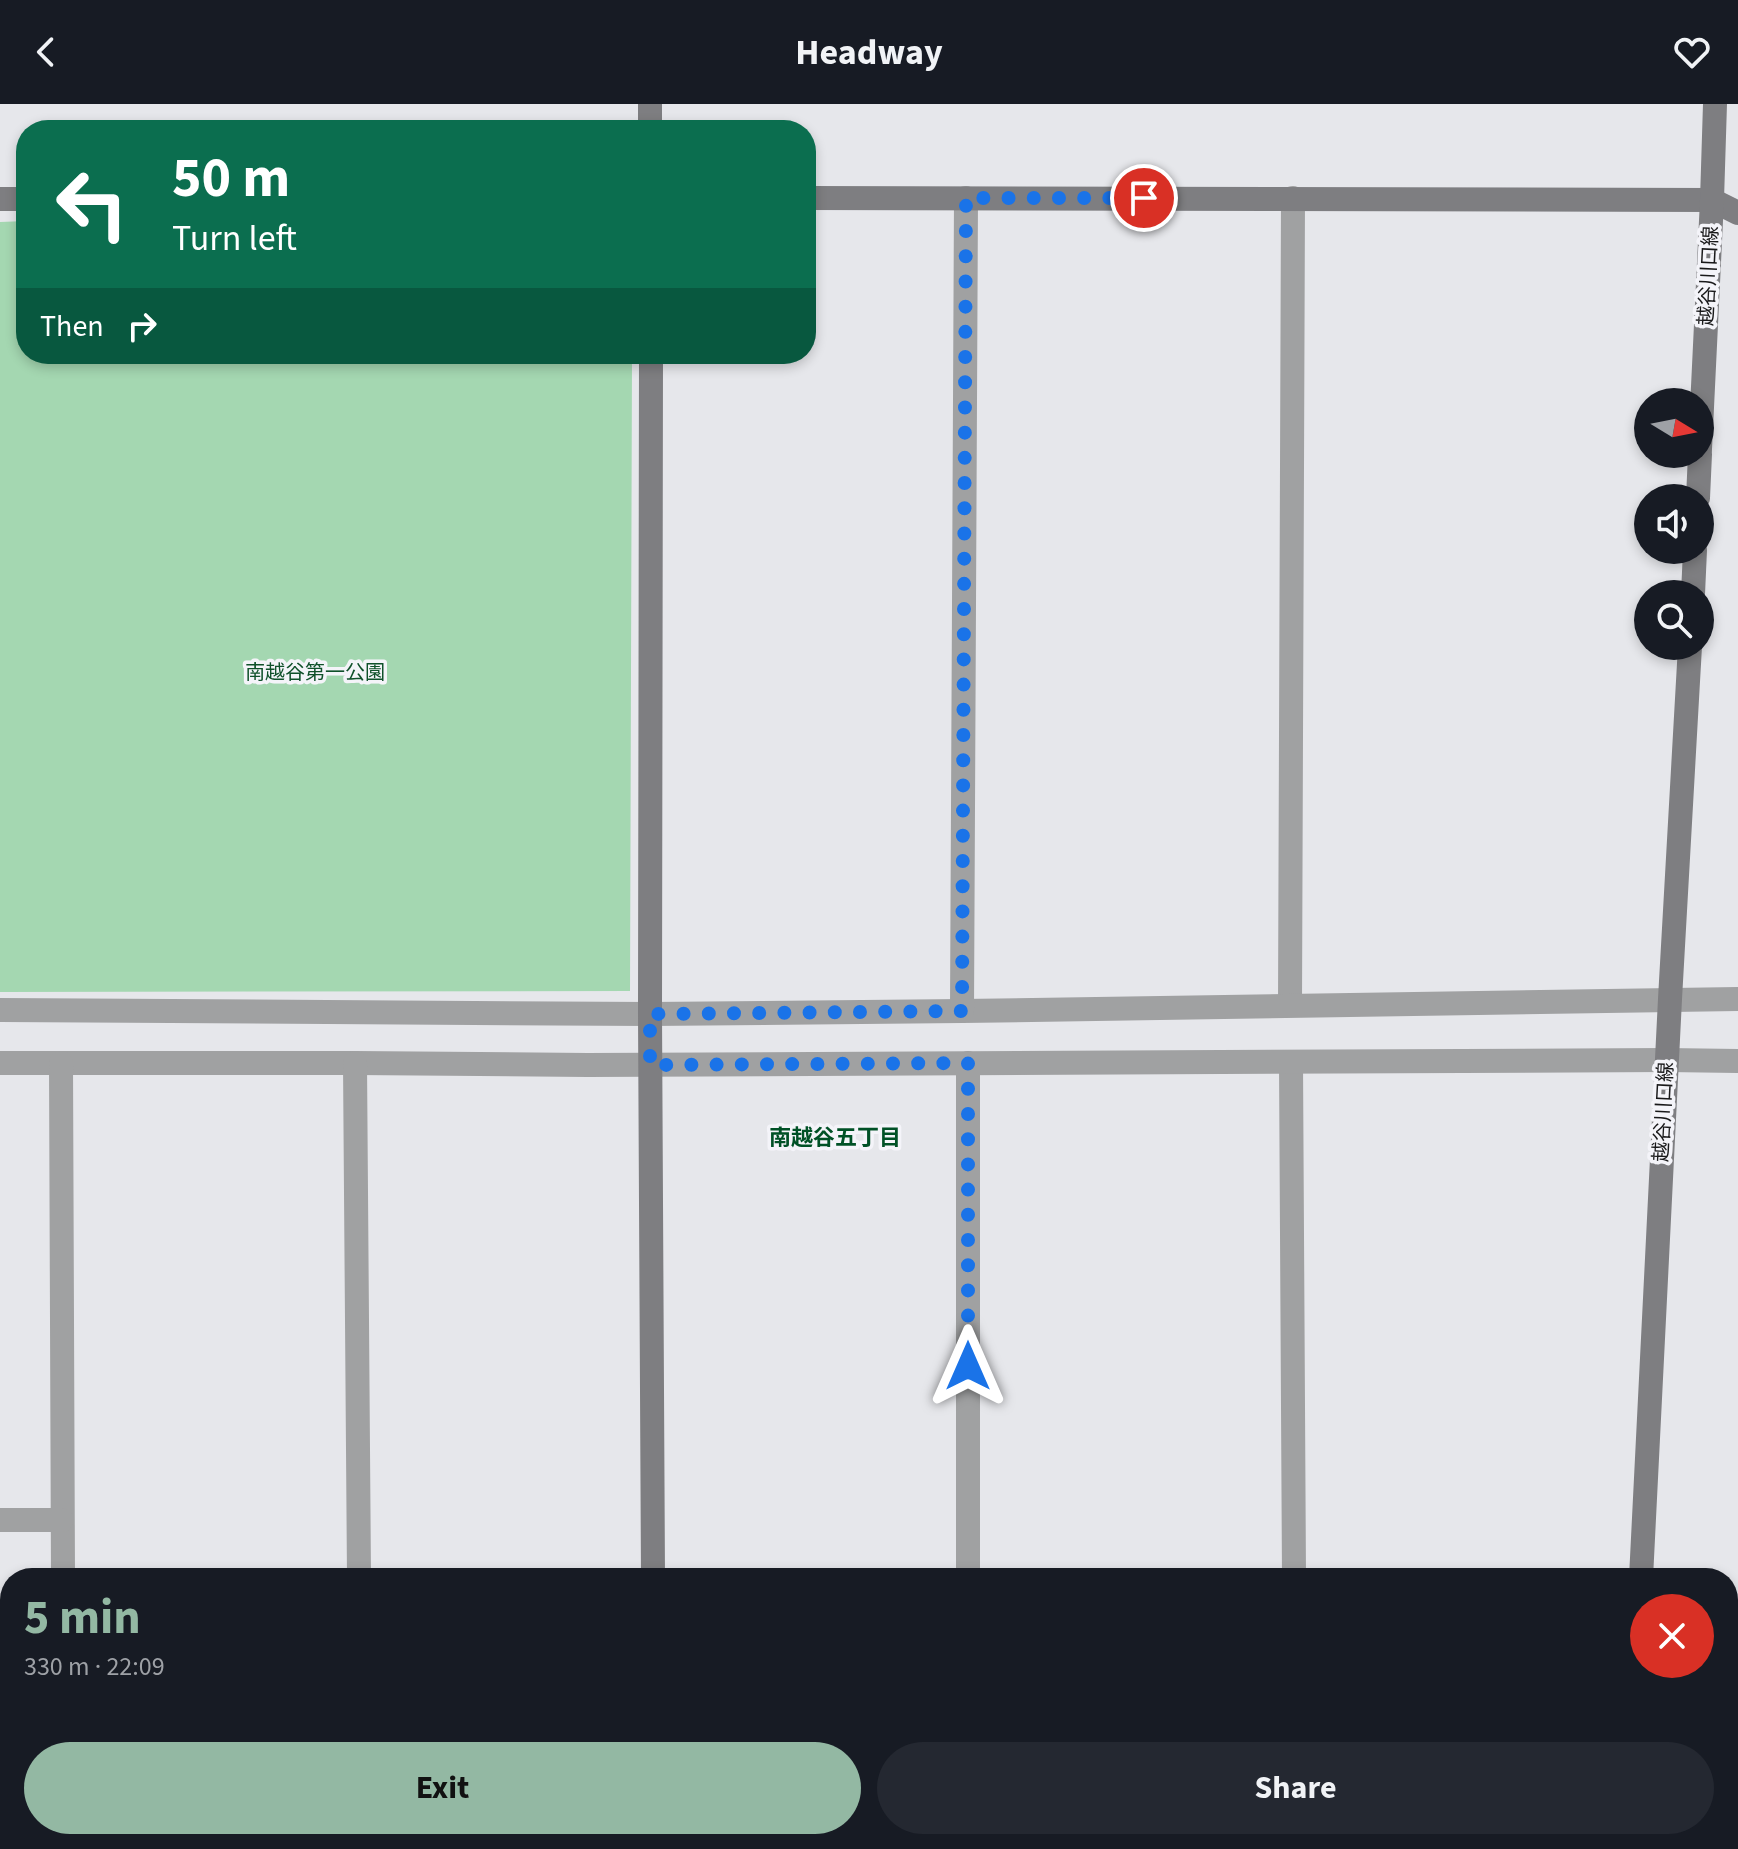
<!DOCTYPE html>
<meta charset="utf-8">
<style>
:root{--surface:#171b24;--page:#242831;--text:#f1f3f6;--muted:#9ea1a6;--accent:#93b8a3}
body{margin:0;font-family:"Source Sans 3","Noto Sans JP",sans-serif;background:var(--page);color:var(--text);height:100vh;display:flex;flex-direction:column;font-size:30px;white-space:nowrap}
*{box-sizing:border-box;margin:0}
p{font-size:26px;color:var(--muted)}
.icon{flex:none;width:44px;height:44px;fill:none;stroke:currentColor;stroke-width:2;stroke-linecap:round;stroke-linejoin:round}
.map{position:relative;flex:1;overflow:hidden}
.panel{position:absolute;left:0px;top:1464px;width:1738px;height:282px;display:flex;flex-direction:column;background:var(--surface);border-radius:32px 32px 0 0;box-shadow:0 4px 12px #0003}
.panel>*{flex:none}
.guide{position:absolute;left:16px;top:16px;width:800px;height:244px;border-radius:32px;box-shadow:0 4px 12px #0003;background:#0b6e4f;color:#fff;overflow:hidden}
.needle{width:52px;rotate:100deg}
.buttons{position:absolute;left:1634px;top:284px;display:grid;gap:16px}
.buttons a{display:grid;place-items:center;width:80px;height:80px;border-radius:50%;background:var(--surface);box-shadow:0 4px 12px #0003;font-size:40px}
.pin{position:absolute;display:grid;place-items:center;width:68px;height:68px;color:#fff;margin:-34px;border:4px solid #fff;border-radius:50%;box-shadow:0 2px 8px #0007}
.me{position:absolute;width:88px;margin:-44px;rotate:0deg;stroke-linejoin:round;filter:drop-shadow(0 0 6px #0008)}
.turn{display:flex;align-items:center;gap:28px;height:168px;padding:0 24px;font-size:36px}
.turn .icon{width:104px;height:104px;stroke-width:2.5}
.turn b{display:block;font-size:56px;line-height:68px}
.then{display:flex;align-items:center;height:76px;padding:0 24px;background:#0003;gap:16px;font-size:30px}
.round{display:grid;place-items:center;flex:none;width:84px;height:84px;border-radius:42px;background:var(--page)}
.overview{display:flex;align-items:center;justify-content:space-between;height:136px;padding:0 24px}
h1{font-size:48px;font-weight:700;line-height:60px;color:var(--accent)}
.primary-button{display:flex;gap:16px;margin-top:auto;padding:16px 24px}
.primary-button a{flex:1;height:92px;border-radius:48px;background:var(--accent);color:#111;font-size:32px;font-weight:700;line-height:92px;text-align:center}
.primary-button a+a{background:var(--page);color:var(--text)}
header{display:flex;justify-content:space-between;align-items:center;height:104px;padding:0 24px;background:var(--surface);font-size:36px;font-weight:700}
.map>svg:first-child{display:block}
.green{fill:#a4d7b1}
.shadow{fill:#0003}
.building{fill:#b7bef2;stroke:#98999d;stroke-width:2}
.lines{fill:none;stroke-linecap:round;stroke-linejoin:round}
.street{stroke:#a0a1a2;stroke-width:24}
.secondary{stroke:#7e7e81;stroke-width:24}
.route{stroke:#1a73e8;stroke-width:14;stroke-dasharray:0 25.2}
.labels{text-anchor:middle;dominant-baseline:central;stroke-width:7;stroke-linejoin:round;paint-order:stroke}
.street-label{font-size:20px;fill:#19191a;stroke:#f4f4f9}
.park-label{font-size:20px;fill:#0f512a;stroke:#f4f4f9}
.neighbourhood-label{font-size:22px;font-weight:bold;fill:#005126;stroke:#f4f4f9}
</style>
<header><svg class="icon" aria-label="back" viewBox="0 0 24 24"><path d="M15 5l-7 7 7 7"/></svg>Headway<svg class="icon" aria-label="heart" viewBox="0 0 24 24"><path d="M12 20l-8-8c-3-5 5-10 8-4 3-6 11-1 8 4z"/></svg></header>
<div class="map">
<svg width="1738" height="1745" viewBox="0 0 1738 1745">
<rect width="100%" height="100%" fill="#e6e7eb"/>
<!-- green -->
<polygon class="green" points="26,117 26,250 632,250 630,887 0,888 0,118"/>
<!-- shadow -->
<polygon class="shadow" points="1728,1700 1738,1700 1738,1745 1689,1745 1689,1736 1728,1736"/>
<!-- building -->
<polygon class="building" points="1728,1698 1738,1698 1738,1745 1707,1745 1707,1736 1728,1736"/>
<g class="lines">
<!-- street -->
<g class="street">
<polyline points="1290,901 1293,94"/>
<polyline points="0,906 650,910 962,907 1738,895"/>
<polyline points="962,907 966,94"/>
<polyline points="1291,958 1294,1474"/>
<polyline points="0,959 355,959 588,961 1667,956 1738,957"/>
<polyline points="61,959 63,1474"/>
<polyline points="355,959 359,1474"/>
<polyline points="0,1416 62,1416"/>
<polyline points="968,1474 968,959"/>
<polyline points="64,1736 64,1745"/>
<polyline points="361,1736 361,1745"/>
<polyline points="1295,1736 1295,1745"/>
<polyline points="968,1745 968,1736"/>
</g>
<!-- secondary -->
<g class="secondary">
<polyline points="650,0 650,26"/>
<polyline points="806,94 1712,96 1738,109"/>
<polyline points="0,95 26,95"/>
<polyline points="651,250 650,910 653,1474"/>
<polyline points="1700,345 1712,96 1715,0"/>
<polyline points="1698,394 1700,350"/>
<polyline points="1693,490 1695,446"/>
<polyline points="1641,1474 1670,895 1690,542"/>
<polyline points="655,1736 655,1745"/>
<polyline points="1627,1745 1628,1736"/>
</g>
</g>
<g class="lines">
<!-- route -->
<polyline class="route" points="968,1262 968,959 650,961 650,910 962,907 966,94 1144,94"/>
</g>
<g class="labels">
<!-- street labels -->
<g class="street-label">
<text transform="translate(1709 172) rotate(-87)">越谷川口線</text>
<text transform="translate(1664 1008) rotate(-87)">越谷川口線</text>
</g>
<!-- park labels -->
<g class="park-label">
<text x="315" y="569">南越谷第一公園</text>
</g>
<!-- neighbourhood labels -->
<g class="neighbourhood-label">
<text x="835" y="1034">南越谷五丁目</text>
</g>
</g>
</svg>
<div class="buttons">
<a><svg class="needle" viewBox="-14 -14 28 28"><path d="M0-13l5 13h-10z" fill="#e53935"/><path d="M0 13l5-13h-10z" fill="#9ea1a6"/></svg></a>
<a><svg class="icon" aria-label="sound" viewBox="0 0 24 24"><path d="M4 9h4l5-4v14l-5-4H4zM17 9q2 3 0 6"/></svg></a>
<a><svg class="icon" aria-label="search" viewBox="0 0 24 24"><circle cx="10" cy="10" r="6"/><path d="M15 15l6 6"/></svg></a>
</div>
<div class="pin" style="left:1144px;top:94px;background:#d93025"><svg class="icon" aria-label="arrive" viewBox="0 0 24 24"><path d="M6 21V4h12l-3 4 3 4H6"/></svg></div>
<svg class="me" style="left:968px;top:1262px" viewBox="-20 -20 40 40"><path d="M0-17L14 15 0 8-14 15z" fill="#1a73e8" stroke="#fff" stroke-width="4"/></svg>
<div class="guide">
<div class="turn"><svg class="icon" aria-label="left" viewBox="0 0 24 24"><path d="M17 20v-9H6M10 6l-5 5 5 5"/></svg><div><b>50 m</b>Turn left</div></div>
<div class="then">Then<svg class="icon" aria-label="right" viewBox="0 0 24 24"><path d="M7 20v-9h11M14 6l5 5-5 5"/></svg></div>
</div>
<section class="panel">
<div class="overview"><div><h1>5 min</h1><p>330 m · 22:09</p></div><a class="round" style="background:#d93025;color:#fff"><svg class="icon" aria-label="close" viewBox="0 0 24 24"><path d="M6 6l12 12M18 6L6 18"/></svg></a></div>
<div class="primary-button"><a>Exit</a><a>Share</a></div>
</section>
</div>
